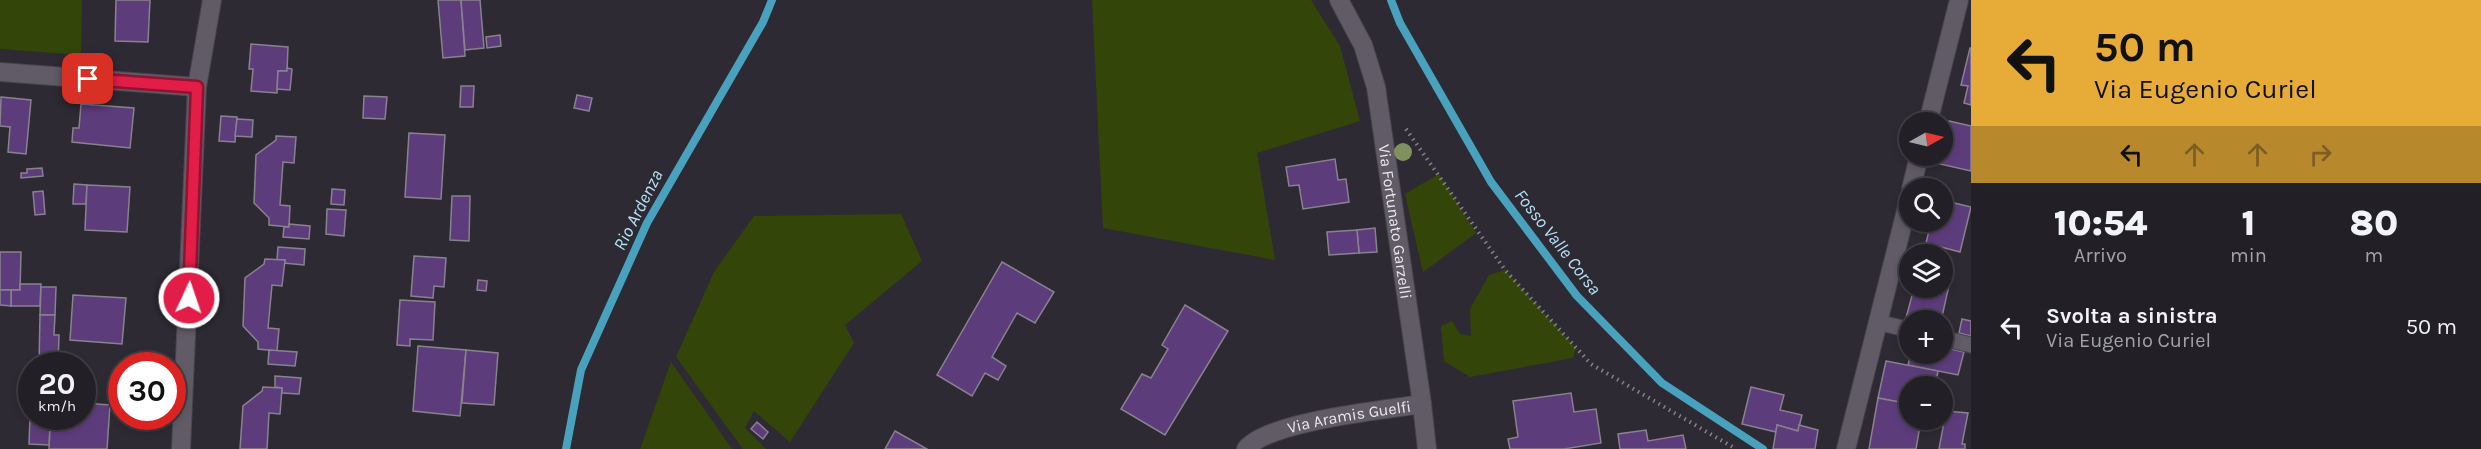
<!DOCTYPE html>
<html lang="it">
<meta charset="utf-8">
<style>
:root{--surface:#222026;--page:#2e2d32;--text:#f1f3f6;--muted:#a2a3a7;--line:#3f3e43}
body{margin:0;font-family:Karla,sans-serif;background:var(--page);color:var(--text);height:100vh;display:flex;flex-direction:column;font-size:22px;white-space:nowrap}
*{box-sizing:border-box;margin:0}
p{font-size:20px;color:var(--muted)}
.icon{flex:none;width:33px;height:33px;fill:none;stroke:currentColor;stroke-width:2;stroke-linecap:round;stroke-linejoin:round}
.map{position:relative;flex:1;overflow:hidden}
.drawer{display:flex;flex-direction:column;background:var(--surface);width:510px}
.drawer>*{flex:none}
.top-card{background:#e7ac37;color:#111;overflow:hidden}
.needle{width:39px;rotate:82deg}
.tools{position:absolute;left:1899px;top:112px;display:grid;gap:12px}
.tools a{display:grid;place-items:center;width:54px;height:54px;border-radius:50%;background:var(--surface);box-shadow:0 3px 9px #0003,0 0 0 2px var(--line);font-size:30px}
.speed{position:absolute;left:18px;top:352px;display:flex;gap:12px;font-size:30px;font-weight:700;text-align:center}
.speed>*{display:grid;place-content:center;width:78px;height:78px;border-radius:50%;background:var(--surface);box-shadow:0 3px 9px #0003,0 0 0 2px var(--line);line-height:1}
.speed small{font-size:15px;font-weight:400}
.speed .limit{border:9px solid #d22;background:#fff;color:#111}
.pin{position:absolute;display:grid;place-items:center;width:51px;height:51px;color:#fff;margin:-26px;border-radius:12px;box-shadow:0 3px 9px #0006}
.me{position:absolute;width:66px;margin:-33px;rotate:3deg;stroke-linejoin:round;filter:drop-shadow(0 0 4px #0008)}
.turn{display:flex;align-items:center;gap:21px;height:126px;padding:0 24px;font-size:27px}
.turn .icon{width:78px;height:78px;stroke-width:2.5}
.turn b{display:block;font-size:42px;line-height:51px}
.lanes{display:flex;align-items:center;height:57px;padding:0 24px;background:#0003;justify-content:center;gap:30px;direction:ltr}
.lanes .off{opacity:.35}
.eta{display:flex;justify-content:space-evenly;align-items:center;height:102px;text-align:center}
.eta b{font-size:36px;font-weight:800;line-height:42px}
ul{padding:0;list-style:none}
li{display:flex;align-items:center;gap:18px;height:84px;padding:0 24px}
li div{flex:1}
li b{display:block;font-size:22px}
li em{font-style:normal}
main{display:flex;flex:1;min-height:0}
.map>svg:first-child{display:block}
.green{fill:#34450a}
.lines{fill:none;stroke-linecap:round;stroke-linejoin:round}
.stream{stroke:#49a2bd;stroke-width:8}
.building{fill:#5d3c7c;stroke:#88828e;stroke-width:1.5}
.lane-casing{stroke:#49454e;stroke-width:17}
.street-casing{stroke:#49454e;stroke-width:20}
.secondary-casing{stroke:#49454e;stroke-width:20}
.path{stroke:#858289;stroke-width:4;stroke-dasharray:1.5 4.5;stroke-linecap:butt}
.lane{stroke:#605b66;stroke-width:15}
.street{stroke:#605b66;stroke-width:18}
.secondary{stroke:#605b66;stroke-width:18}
.tree{fill:#7f925d}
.route-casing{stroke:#92132f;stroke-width:15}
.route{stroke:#e11d48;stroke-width:10}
.labels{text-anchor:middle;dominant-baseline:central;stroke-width:6;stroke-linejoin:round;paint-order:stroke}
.street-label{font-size:16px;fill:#ebe8ee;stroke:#2e2a33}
.water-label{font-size:18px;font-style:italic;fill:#b3e2f6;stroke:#2e2a33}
</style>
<main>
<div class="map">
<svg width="1971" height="449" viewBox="0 0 1971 449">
<rect width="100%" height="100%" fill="#2e2a33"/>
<!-- green -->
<g class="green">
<polygon points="0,0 82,0 81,55 0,49"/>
<polygon points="1092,0 1311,0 1340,46 1360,121 1257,153 1275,260 1103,228"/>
<polygon points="1439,174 1476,233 1423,272 1405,194"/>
<polygon points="901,214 922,261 845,325 854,343 790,442 754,411 745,428 766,449 743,449 676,357 714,272 754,216"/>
<polygon points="1505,270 1576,348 1573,358 1470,377 1444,361 1441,326 1452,321 1460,334 1471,336 1470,309 1489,275"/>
<polygon points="671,362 732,449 640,449"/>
</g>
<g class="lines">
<!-- stream -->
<g class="stream">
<polyline points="1391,0 1400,23 1491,182 1577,296 1662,383 1763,449"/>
<polyline points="566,449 581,370 647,223 763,22 772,0"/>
</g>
</g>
<!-- building -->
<g class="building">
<polygon points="116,0 150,0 148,42 115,41"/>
<polygon points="438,0 461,0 465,56 443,58"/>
<polygon points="461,0 480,0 484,48 465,50"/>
<polygon points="500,35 501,46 487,48 486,37"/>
<polygon points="251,44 288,47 287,71 278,71 277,93 251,91 253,69 249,69"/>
<polygon points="1970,48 1971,48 1971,105 1964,103 1968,86 1961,85"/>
<polygon points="287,68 292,69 290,90 277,89 278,71 287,71"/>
<polygon points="461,86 474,86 473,107 460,107"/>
<polygon points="577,95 592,98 589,111 574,108"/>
<polygon points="364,96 387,97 385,119 363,118"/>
<polygon points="1,97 31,100 26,154 8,152 10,127 0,126"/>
<polygon points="81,104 134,108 130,148 72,142 73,128 79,128"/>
<polygon points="221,116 237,117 235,142 219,141"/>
<polygon points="237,119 253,120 252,137 235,136"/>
<polygon points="1949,121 1971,126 1971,171 1940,164"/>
<polygon points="409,133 445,135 441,199 405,197"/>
<polygon points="276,136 296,137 294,163 283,162 280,205 290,206 289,227 269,225 269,218 254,203 256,155 276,140"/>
<polygon points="1335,159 1338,180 1346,179 1349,202 1303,209 1299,185 1289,186 1286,167"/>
<polygon points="42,168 43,176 21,178 21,173 27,173 27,169"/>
<polygon points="74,184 87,185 86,204 73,204"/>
<polygon points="87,185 130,187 127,232 85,230"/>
<polygon points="332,189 345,190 344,205 331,204"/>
<polygon points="43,191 45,214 35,215 33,192"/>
<polygon points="452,196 470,196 469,241 450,240"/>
<polygon points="1942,200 1971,207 1960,252 1926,243 1931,222 1942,222"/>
<polygon points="327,209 346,210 344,236 326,234"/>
<polygon points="289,224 310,226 309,239 283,237 284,227 289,227"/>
<polygon points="1375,228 1377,252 1359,253 1357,230"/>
<polygon points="1357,230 1359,253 1329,255 1327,232"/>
<polygon points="278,247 305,249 304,265 284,263 285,260 277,260"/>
<polygon points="0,252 21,252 20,290 0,290"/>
<polygon points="414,256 446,258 444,287 434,286 433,298 411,296"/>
<polygon points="265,259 285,260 282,286 272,285 268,328 279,329 277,351 258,349 258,342 243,326 245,278 264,264"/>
<polygon points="1002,262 1054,292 1035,323 1017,313 992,357 1006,366 998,380 985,373 972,396 937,375"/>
<polygon points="1942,279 1950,281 1941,321 1918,321 1906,318 1914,288 1942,288"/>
<polygon points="478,280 487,281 486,291 477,290"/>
<polygon points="20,284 41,284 40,306 11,306 11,290 20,290"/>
<polygon points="41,287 56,287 55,315 40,315"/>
<polygon points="0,290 11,290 11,306 0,305"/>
<polygon points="73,295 126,298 122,344 70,340"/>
<polygon points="400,300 435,302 433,340 410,339 410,346 397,345"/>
<polygon points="1185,305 1228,331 1165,435 1121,409 1142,374 1151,378 1168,349 1162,345"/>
<polygon points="40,315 55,315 54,335 59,335 58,366 39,366"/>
<polygon points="1962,319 1971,321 1971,336 1959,333"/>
<polygon points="418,346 466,350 460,416 413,411"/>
<polygon points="1942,347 1964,352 1958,375 1908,365 1911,354 1942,354"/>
<polygon points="269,350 297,352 295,366 268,364"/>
<polygon points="466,350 498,353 494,405 462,403"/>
<polygon points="1886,361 1938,371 1935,387 1910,387 1910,404 1878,398"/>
<polygon points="275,376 301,378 299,394 282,393 282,388 275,387"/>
<polygon points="263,387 282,388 280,414 269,413 267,449 240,449 243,406 262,391"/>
<polygon points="1751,387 1784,395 1780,410 1802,415 1798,431 1777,425 1776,432 1742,424"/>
<polygon points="1571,393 1574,412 1596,409 1601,443 1564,449 1510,449 1508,439 1518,437 1513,401"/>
<polygon points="1878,398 1910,404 1910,420 1921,420 1916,449 1869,449"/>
<polygon points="82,403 110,405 107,449 49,449 50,425 46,425 46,417 82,417"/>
<polygon points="1946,411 1968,413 1962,444 1965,444 1965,449 1939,449"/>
<polygon points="30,417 46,418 46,425 50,425 49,445 29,444"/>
<polygon points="757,422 768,432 763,439 751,429"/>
<polygon points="1777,425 1798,431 1799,425 1818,430 1815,449 1773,449"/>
<polygon points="1646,430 1648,441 1683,435 1686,449 1620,449 1618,434"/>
<polygon points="895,431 927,449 885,449"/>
</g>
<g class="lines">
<!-- lane casing -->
<g class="lane-casing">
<g id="lane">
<polyline points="1877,322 1910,330"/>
<polyline points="1942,338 1971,345"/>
</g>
</g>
<!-- street casing -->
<g class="street-casing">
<g id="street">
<path id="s1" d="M1339 0 1363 45 1376 87 1422 404 1427 449"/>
<polyline points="0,72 197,87"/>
<polyline points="181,449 197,87 212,0"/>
<path id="s2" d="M1246 449C1268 421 1385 410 1422 404"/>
</g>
</g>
<!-- secondary casing -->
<g class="secondary-casing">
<g id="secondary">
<polyline points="1928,123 1959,0"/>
<polyline points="1911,189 1919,156"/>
<polyline points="1846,449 1910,195"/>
</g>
</g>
<!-- path -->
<polyline class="path" points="1406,129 1505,270 1591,364 1736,449"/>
<!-- lane -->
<use href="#lane" class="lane"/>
<!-- street -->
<use href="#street" class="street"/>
<!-- secondary -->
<use href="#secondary" class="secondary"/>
</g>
<!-- trees -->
<circle class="tree" cx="1403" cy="152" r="9"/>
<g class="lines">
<!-- route casing -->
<g class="route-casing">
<polyline id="route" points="88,79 197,87 189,298"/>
</g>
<!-- route -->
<use href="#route" class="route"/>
</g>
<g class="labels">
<!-- street labels -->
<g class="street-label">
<text stroke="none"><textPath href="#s1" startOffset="231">Via Fortunato Garzelli</textPath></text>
<text stroke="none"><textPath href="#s2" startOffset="110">Via Aramis Guelfi</textPath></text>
</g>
<!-- water labels -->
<g class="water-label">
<text transform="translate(638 210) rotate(-63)">Rio Ardenza</text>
<text transform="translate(1558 242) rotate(52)">Fosso Valle Corsa</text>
</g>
</g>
</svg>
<div class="tools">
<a><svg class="needle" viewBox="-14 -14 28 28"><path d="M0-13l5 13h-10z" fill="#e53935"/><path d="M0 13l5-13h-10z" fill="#a2a3a7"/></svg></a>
<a><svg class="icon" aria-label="search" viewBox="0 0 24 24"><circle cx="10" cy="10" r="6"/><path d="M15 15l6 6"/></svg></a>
<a><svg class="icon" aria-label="layers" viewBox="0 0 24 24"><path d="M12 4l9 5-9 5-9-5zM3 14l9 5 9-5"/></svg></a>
<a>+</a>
<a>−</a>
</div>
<div class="speed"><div>20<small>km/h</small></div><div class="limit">30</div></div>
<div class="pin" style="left:88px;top:79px;background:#d93025"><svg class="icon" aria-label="arrive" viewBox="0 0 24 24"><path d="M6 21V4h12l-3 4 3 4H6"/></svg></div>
<svg class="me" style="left:189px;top:298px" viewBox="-20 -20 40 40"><circle r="17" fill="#e11d48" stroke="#fff" stroke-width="3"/><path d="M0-11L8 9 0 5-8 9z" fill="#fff"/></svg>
</div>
<section class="drawer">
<div class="top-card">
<div class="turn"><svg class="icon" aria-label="left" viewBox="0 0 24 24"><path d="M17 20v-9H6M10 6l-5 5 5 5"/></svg><div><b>50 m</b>Via Eugenio Curiel</div></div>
<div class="lanes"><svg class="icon" aria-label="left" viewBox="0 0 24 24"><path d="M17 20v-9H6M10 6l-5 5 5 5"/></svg><svg class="icon off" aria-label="ahead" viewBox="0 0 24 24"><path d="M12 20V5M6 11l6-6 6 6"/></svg><svg class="icon off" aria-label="ahead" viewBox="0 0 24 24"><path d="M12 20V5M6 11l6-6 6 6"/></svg><svg class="icon off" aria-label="right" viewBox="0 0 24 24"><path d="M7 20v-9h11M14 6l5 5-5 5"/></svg></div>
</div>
<div class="eta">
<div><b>10:54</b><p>Arrivo</p></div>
<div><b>1</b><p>min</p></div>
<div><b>80</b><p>m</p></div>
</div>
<ul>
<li><svg class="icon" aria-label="left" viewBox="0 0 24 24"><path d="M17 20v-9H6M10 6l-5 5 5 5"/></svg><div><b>Svolta a sinistra</b><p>Via Eugenio Curiel</p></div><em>50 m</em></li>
</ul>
</section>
</main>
